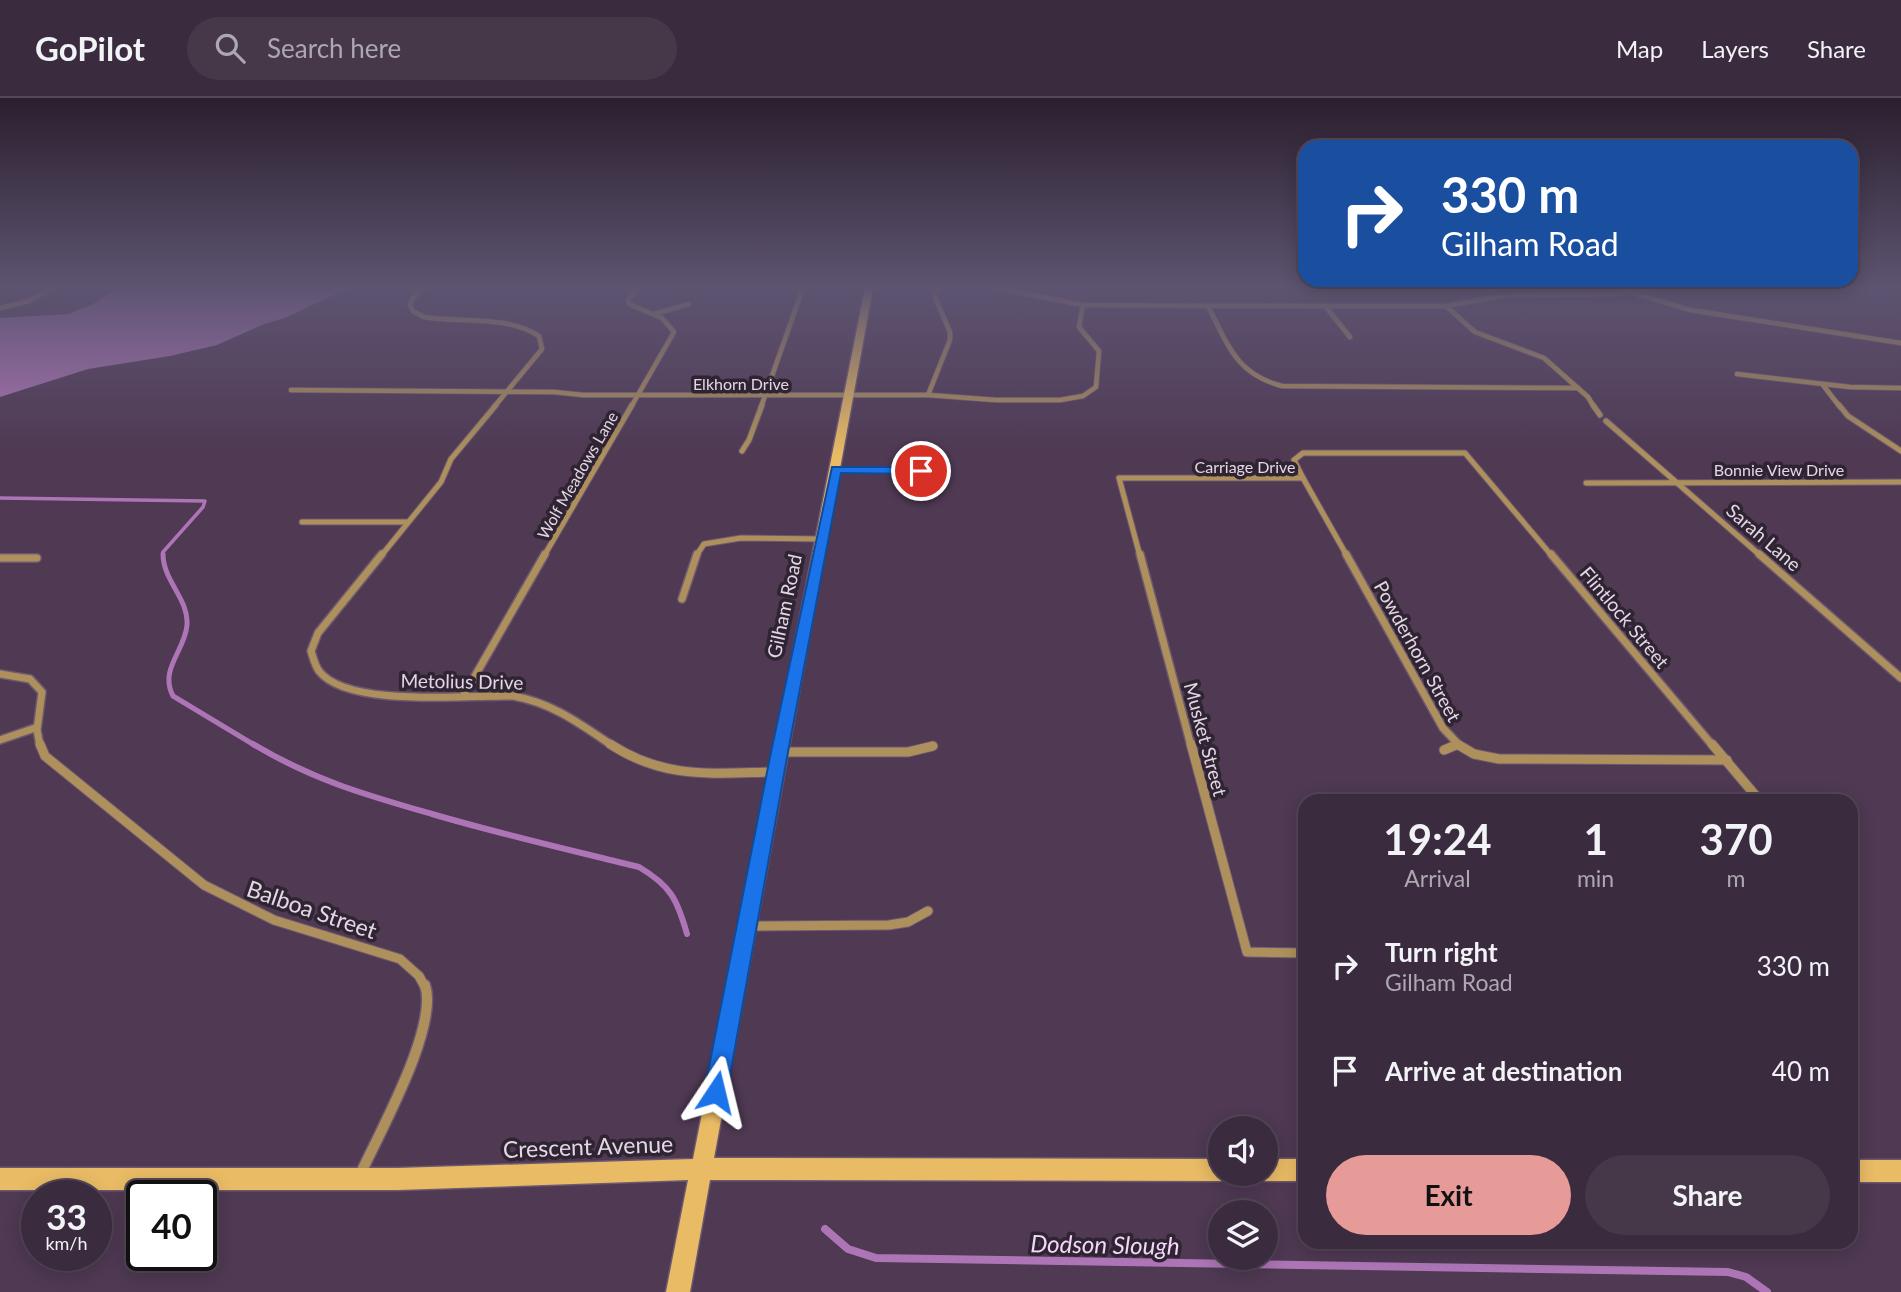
<!DOCTYPE html>
<style>
:root{--surface:#3b2b3e;--page:#463749;--text:#f1f3f6;--muted:#aca7b0;--line:#544758;--accent:#e69b98}
body{margin:0;font-family:Lato,sans-serif;background:var(--page);color:var(--text);height:100vh;display:flex;flex-direction:column;font-size:26px;white-space:nowrap}
*{box-sizing:border-box;margin:0}
p{font-size:23px;color:var(--muted)}
.icon{flex:none;width:38px;height:38px;fill:none;stroke:currentColor;stroke-width:2;stroke-linecap:round;stroke-linejoin:round}
.map{position:relative;flex:1;overflow:hidden}
.panel{position:absolute;left:1298px;top:696px;width:560px;height:455px;display:flex;flex-direction:column;background:var(--surface);border-radius:21px;box-shadow:0 4px 18px #0003,0 0 0 2px var(--line)}
.panel>*{flex:none}
.top-card{position:absolute;left:1298px;top:42px;width:560px;height:147px;border-radius:21px;box-shadow:0 4px 18px #0003,0 0 0 2px var(--line);background:#1a4fa0;color:#fff;overflow:hidden}
.tools{position:absolute;left:1208px;top:1018px;display:grid;gap:14px}
.tools a{display:grid;place-items:center;width:70px;height:70px;border-radius:50%;background:var(--surface);box-shadow:0 4px 18px #0003,0 0 0 2px var(--line);font-size:35px}
.speed{position:absolute;left:21px;top:1082px;display:flex;gap:14px;font-size:35px;font-weight:700;text-align:center}
.speed>*{display:grid;place-content:center;width:91px;height:91px;border-radius:50%;background:var(--surface);box-shadow:0 4px 18px #0003,0 0 0 2px var(--line);line-height:1}
.speed small{font-size:18px;font-weight:400}
.speed .limit{border:4px solid #111;border-radius:10px;background:#fff;color:#111}
.pin{position:absolute;display:grid;place-items:center;width:60px;height:60px;color:#fff;margin:-30px;border:4px solid #fff;border-radius:50%;box-shadow:0 2px 7px #0007}
.me{position:absolute;width:77px;margin:-38px;rotate:10deg;stroke-linejoin:round;filter:drop-shadow(0 0 5px #0008)}
.turn{display:flex;align-items:center;gap:24px;height:147px;padding:0 28px;font-size:32px}
.turn .icon{width:91px;height:91px;stroke-width:2.5}
.turn b{display:block;font-size:49px;line-height:60px}
.eta{display:flex;justify-content:space-evenly;align-items:center;height:119px;text-align:center}
.eta b{font-size:42px;font-weight:700;line-height:49px}
.cta{display:flex;gap:14px;margin-top:auto;padding:14px 28px}
.cta a{flex:1;height:80px;border-radius:42px;background:var(--accent);color:#111;font-size:28px;font-weight:700;line-height:80px;text-align:center}
.cta a+a{background:var(--page);color:var(--text)}
ul{padding:0;list-style:none}
li{display:flex;align-items:center;gap:21px;height:105px;padding:0 28px}
li div{flex:1}
li b{display:block;font-size:26px}
li em{font-style:normal}
header{display:flex;align-items:center;gap:42px;box-sizing:border-box;height:98px;padding:0 35px;background:var(--surface);border-bottom:2px solid var(--line)}
header strong{font-size:33px}
nav{display:flex;gap:38px;margin-inline-start:auto;font-size:24px}
.search{width:490px;height:63px;background:var(--page);display:flex;align-items:center;gap:18px;box-sizing:border-box;padding:0 24px;border-radius:38px;color:var(--muted);font-size:26px}
.map>svg:first-child{display:block}
.water{fill:#ad75b6}
.lines{fill:none;stroke-linecap:round;stroke-linejoin:round}
.stream-far3{stroke:#ad75b6;stroke-width:3.5}
.stream-far2{stroke:#ad75b6;stroke-width:5}
.stream-far1{stroke:#ad75b6;stroke-width:6}
.stream{stroke:#ad75b6;stroke-width:8}
.street-far4-casing{stroke:#6d5870;stroke-width:6}
.street-far3-casing{stroke:#6d5870;stroke-width:7}
.street-far2-casing{stroke:#6d5870;stroke-width:10}
.street-far1-casing{stroke:#6d5870;stroke-width:11}
.street-casing{stroke:#6d5870;stroke-width:13}
.secondary-casing{stroke:#6d5870;stroke-width:3}
.street-far4{stroke:#ad905c;stroke-width:4.5}
.street-far3{stroke:#ad905c;stroke-width:5}
.street-far2{stroke:#ad905c;stroke-width:7}
.street-far1{stroke:#ad905c;stroke-width:9}
.street{stroke:#ad905c;stroke-width:10}
.secondary{fill:#e9bb65;fill-rule:evenodd}
.route{fill:#1a73e8;stroke:#114b97;stroke-width:2}
.labels{text-anchor:middle;dominant-baseline:central;stroke-width:7;stroke-linejoin:round;paint-order:stroke}
.far-street-label{font-size:16px;fill:#e4d6e6;stroke:#2f2431}
.street-label{font-size:19px;fill:#e4d6e6;stroke:#2f2431}
.near-street-label{font-size:23px;fill:#e4d6e6;stroke:#2f2431}
.near-water-label{font-size:24px;font-style:italic;fill:#f4d6f9;stroke:#2f2431}
</style>
<header>
<strong>GoPilot</strong>
<div class="search"><svg class="icon" aria-label="search" viewBox="0 0 24 24"><circle cx="10" cy="10" r="6"/><path d="M15 15l6 6"/></svg>Search here</div>
<nav><a>Map</a><a>Layers</a><a>Share</a></nav>
</header>
<div class="map">
<svg width="1901" height="1194" viewBox="0 0 1901 1194">
<rect width="100%" height="100%" fill="#4f3953"/>
<!-- water -->
<polygon class="water" points="118,190 348,190 285,220 264,226 217,247 170,258 88,271 0,299 0,220 68,216 93,206"/>
<g class="lines">
<!-- stream-far3 -->
<polyline class="stream-far3" points="0,400 205,403 203,409 163,454 163,458"/>
<!-- stream-far2 -->
<path class="stream-far2" d="M163 456C163 483 189 501 187 527 185 553 159 571 173 598L256 648"/>
<!-- stream-far1 -->
<path class="stream-far1" d="M253 646C313 682 366 697 432 716 500 736 570 752 639 769 671 788 677 801 687 836"/>
<!-- stream -->
<polyline class="stream" points="825,1131 848,1151 876,1160 1728,1174 1746,1179 1767,1194"/>
<!-- street-far4 casing -->
<g class="street-far4-casing">
<g id="street-far4">
<path d="M424 190 412 201 410 207 413 213 424 219C461 225 507 217 539 238L542 251 494 309"/>
<polyline points="996,190 1083,207 1225,208 1446,208 1502,198 1618,196 1650,190"/>
<polyline points="1633,195 1690,212 1901,245"/>
<path d="M1208 208C1228 247 1236 276 1282 288L1578 290"/>
<polyline points="1325,208 1350,239"/>
<polyline points="1446,208 1475,234 1544,260 1588,299 1594,309"/>
<polyline points="0,210 29,203 52,190"/>
<polyline points="654,216 689,206"/>
<polyline points="1737,276 1850,289 1901,290"/>
<polyline points="1823,287 1840,309"/>
<polyline points="291,292 554,294 583,297 928,297 996,302 1060,302 1083,298 1096,289 1099,253 1079,229 1083,207"/>
<polyline points="928,297 950,242 950,234 935,199 935,194 940,190"/>
<polyline points="631,309 674,234 662,220 629,206 628,202 637,190"/>
<polyline points="761,309 803,190"/>
</g>
</g>
<!-- street-far3 casing -->
<g class="street-far3-casing">
<g id="street-far3">
<polyline points="1593,307 1600,317"/>
<polyline points="1839,307 1848,318 1901,353"/>
<polyline points="1606,323 1761,458"/>
<polyline points="742,353 749,342 762,307"/>
<polyline points="836,372 914,372 937,378"/>
<polyline points="1303,380 1347,458"/>
<polyline points="1586,385 1901,384"/>
<polyline points="302,424 407,424"/>
<polyline points="381,458 441,384 451,361 496,307"/>
<polyline points="544,458 632,307"/>
<polyline points="696,458 704,446 741,440 822,441"/>
<polyline points="1140,458 1119,380 1303,380 1294,362 1303,355 1465,355 1552,458"/>
</g>
</g>
<!-- street-far2 casing -->
<g class="street-far2-casing">
<g id="street-far2">
<path d="M382 456 318 535 311 553C313 559 315 568 319 573 347 610 469 597 513 598 553 605 580 626 613 648"/>
<polyline points="1140,456 1191,648"/>
<polyline points="1346,456 1443,630 1460,648"/>
<polyline points="1551,456 1713,648"/>
<polyline points="1759,456 1901,580"/>
<polyline points="0,460 37,460"/>
<polyline points="682,501 697,456"/>
<polyline points="0,576 30,581 42,594 37,632 40,648"/>
<polyline points="464,597 545,456"/>
<polyline points="0,642 35,630"/>
</g>
</g>
<!-- street-far1 casing -->
<g class="street-far1-casing">
<g id="street-far1">
<polyline points="40,646 45,658 204,787 274,822 400,861 419,878 425,889"/>
<path d="M610 646C665 682 713 675 775 674"/>
<polyline points="1191,646 1247,854 1306,855"/>
<polyline points="1457,646 1474,656 1499,661 1727,662"/>
<polyline points="1712,646 1761,704"/>
<polyline points="1444,652 1456,647"/>
<polyline points="780,654 908,654 933,648"/>
<polyline points="750,828 889,827 908,824 928,813"/>
</g>
</g>
<!-- street casing -->
<g class="street-casing">
<path id="street" d="M360 1077C379 1035 439 929 425 887"/>
</g>
<!-- secondary casing -->
<g class="secondary-casing">
<g id="secondary">
<polygon points="865,190 873,190 714,1060 1220,1061 1220,1076 1229,1076 1228,1080 1220,1083 710,1082 690,1194 666,1194 688,1082 398,1092 0,1092 0,1070 398,1070 693,1061"/>
<polygon points="1265,1061 1306,1061 1306,1083 1265,1083 1257,1080 1256,1076 1265,1076"/>
<rect x="1852" y="1062" width="49" height="22"/>
</g>
</g>
<!-- street-far4 -->
<use href="#street-far4" class="street-far4"/>
<!-- street-far3 -->
<use href="#street-far3" class="street-far3"/>
<!-- street-far2 -->
<use href="#street-far2" class="street-far2"/>
<!-- street-far1 -->
<use href="#street-far1" class="street-far1"/>
<!-- street -->
<use href="#street" class="street"/>
<!-- secondary -->
<use href="#secondary" class="secondary"/>
</g>
<!-- sky -->
<linearGradient id="sky" x2="0" y2="1"><stop stop-color="#2b1f2e"/><stop offset="0.53" stop-color="#5d5471"/><stop offset="1" stop-color="#5d5471" stop-opacity="0"/></linearGradient>
<rect width="1901" height="357" fill="url(#sky)"/>
<!-- route -->
<polygon class="route" points="832,369 921,369 927,373 921,376 841,375 788,654 727,994 724,1002 716,1005 707,1002 704,994 771,654"/>
<g class="labels">
<!-- far-street labels -->
<g class="far-street-label">
<text x="741" y="285">Elkhorn Drive</text>
<text x="1245" y="368">Carriage Drive</text>
<text x="1779" y="371">Bonnie View Drive</text>
<text transform="translate(577 377) rotate(-60)">Wolf Meadows Lane</text>
</g>
<!-- street labels -->
<g class="street-label">
<text transform="translate(1764 439) rotate(41)">Sarah Lane</text>
<text transform="translate(784 508) rotate(-78)">Gilham Road</text>
<text transform="translate(1625 519) rotate(50)">Flintlock Street</text>
<text transform="translate(1418 553) rotate(61)">Powderhorn Street</text>
<text transform="translate(462 583) rotate(1)">Metolius Drive</text>
<text transform="translate(1206 641) rotate(75)">Musket Street</text>
</g>
<!-- near-street labels -->
<g class="near-street-label">
<text transform="translate(312 811) rotate(19)">Balboa Street</text>
<text transform="translate(588 1048) rotate(-2)">Crescent Avenue</text>
</g>
<!-- near-water labels -->
<g class="near-water-label">
<text transform="translate(1105 1146) rotate(1)">Dodson Slough</text>
</g>
</g>
</svg>
<div class="tools">
<a><svg class="icon" aria-label="sound" viewBox="0 0 24 24"><path d="M4 9h4l5-4v14l-5-4H4zM17 9q2 3 0 6"/></svg></a>
<a><svg class="icon" aria-label="layers" viewBox="0 0 24 24"><path d="M12 4l9 5-9 5-9-5zM3 14l9 5 9-5"/></svg></a>
</div>
<div class="speed"><div>33<small>km/h</small></div><div class="limit">40</div></div>
<div class="pin" style="left:921px;top:373px;background:#d93025"><svg class="icon" aria-label="arrive" viewBox="0 0 24 24"><path d="M6 21V4h12l-3 4 3 4H6"/></svg></div>
<svg class="me" style="left:716px;top:994px" viewBox="-20 -20 40 40"><path d="M0-17L14 15 0 8-14 15z" fill="#1a73e8" stroke="#fff" stroke-width="4"/></svg>
<div class="top-card">
<div class="turn"><svg class="icon" aria-label="right" viewBox="0 0 24 24"><path d="M7 20v-9h11M14 6l5 5-5 5"/></svg><div><b>330 m</b>Gilham Road</div></div>
</div>
<section class="panel">
<div class="eta">
<div><b>19:24</b><p>Arrival</p></div>
<div><b>1</b><p>min</p></div>
<div><b>370</b><p>m</p></div>
</div>
<ul>
<li><svg class="icon" aria-label="right" viewBox="0 0 24 24"><path d="M7 20v-9h11M14 6l5 5-5 5"/></svg><div><b>Turn right</b><p>Gilham Road</p></div><em>330 m</em></li>
<li><svg class="icon" aria-label="arrive" viewBox="0 0 24 24"><path d="M6 21V4h12l-3 4 3 4H6"/></svg><div><b>Arrive at destination</b></div><em>40 m</em></li>
</ul>
<div class="cta"><a>Exit</a><a>Share</a></div>
</section>
</div>
